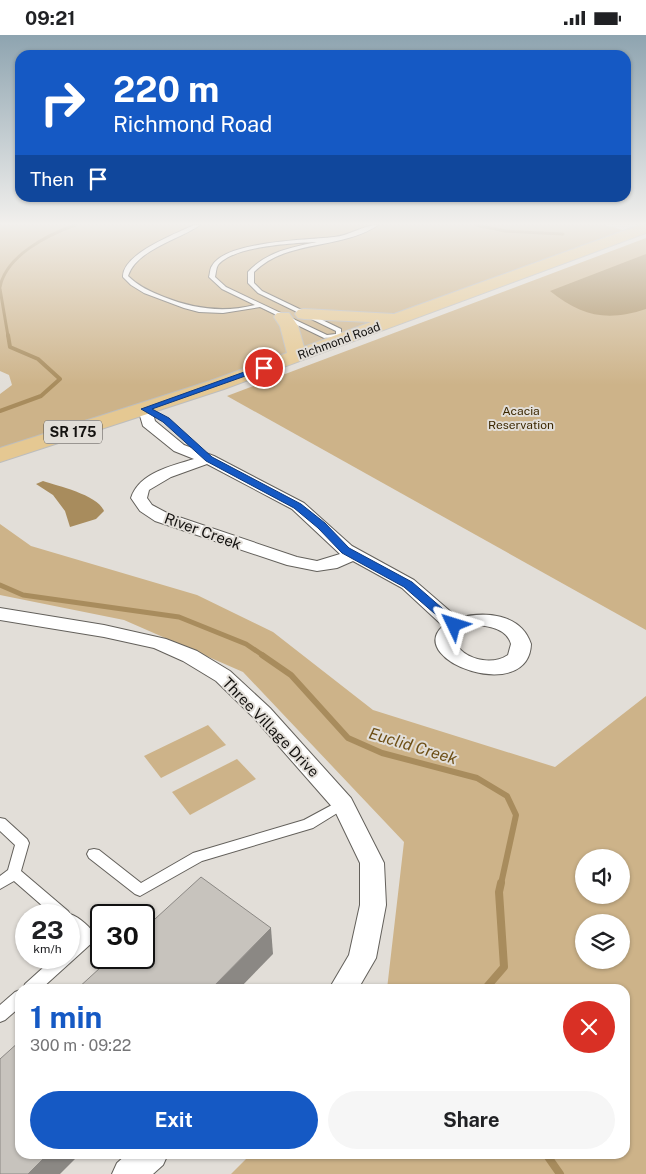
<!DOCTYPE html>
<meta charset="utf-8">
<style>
:root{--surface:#fff;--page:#f6f6f6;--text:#202124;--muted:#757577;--accent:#1559c4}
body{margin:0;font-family:"Public Sans",sans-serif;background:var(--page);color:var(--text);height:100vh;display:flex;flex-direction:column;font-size:19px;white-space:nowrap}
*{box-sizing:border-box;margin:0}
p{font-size:16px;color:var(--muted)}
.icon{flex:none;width:28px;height:28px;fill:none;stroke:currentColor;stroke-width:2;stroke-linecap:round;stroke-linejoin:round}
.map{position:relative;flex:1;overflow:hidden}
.details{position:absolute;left:15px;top:949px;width:615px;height:175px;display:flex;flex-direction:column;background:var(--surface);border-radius:15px;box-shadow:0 1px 4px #0004}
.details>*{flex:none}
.top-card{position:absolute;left:15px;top:15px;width:616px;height:152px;border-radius:15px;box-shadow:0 1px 4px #0004;background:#1559c4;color:#fff;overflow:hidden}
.fabs{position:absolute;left:575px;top:814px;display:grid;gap:10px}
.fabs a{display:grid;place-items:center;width:55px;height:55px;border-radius:50%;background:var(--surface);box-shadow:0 1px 4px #0004;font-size:25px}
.speed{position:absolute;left:15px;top:869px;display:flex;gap:10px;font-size:25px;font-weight:700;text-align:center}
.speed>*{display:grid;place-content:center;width:65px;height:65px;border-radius:50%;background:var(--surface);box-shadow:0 1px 4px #0004;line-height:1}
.speed small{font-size:12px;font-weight:400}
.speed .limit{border:2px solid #111;border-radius:8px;background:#fff;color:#111}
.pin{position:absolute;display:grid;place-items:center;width:42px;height:42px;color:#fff;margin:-21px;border:2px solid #fff;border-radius:50%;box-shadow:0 1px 5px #0007}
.me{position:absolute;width:55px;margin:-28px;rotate:311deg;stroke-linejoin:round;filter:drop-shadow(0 0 4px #0008)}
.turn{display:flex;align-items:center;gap:18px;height:105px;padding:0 15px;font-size:22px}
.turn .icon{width:65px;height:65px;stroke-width:2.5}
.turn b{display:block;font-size:35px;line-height:42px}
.then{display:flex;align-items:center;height:48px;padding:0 15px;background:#0003;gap:10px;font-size:19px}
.round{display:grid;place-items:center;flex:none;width:52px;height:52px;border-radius:26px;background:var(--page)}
.head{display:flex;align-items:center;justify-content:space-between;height:85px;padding:0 15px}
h1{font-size:30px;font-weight:700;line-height:38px;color:var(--accent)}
.button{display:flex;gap:10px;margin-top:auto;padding:10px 15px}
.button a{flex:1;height:58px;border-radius:30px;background:var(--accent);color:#fff;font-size:20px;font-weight:700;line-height:58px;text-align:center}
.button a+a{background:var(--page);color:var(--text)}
.status{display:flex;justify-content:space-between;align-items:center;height:35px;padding:0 25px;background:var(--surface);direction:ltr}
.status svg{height:14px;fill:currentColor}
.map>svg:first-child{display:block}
.green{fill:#cdb389;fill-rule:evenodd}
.water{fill:#a88c5d}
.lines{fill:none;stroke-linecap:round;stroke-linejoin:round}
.stream-far4{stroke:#a88c5d;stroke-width:3}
.stream-far3{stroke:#a88c5d;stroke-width:4}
.stream-far2{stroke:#a88c5d;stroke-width:5}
.stream-far1{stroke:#a88c5d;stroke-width:6}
.stream{stroke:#a88c5d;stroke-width:8}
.service-casing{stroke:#63605b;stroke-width:2}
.minor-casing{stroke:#63605b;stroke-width:2}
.primary-casing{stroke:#bdbdbc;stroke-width:2}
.service{fill:#fff;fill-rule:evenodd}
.minor{fill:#fff;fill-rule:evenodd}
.primary{fill:#e5c892;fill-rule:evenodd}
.shaded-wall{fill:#8b8884}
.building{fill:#c7c3bd;stroke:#8b8884}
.route{fill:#1559c4;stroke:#0e3a7f}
.labels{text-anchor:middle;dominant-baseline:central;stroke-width:4;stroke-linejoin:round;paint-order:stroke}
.far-street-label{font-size:12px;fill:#141210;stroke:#e2ded8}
.far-park-label{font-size:12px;fill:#3b2700;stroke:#e2ded8}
.shield{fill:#e2ded8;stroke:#524f4c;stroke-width:1}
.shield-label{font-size:14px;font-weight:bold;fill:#141210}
.street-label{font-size:15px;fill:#141210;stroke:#e2ded8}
.water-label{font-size:16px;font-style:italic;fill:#6d4f16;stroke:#e2ded8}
</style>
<div class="status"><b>09:21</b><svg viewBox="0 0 49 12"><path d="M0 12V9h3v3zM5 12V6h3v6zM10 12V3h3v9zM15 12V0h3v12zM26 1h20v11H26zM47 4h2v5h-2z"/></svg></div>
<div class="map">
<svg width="646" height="1139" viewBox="0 0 646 1139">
<rect width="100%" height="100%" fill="#e2ded8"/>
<!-- green -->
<g class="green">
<polygon points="0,190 605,190 633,198 0,420 0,359 12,350 9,340 0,336"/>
<polygon points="646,203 646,595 227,361"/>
<path d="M0 489 31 511 197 560 273 597 373 675 555 732 646 661V1139H231L251 1119H625V954H387L404 807 243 637 124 585 0 560ZM584 822H621V860H584ZM584 888H621V925H584Z"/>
<polygon points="208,690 226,710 161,743 144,721"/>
<polygon points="237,724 256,744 190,780 172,757"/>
</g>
<!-- water -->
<g class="water">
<path d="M646 219V274C607 287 581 281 550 256Z"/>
<path d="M43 446C58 451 98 460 104 476L96 484 70 492 65 476 53 460 36 449Z"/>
</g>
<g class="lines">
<!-- stream-far4 -->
<g class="stream-far4">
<polyline points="476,190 505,196 563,199"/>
<path d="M0 252C6 221 47 200 75 190"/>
<polyline points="0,254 8,301"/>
</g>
<!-- stream-far3 -->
<polyline class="stream-far3" points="0,376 41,361 60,344 38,324 10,312 8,300"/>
<!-- stream-far2 -->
<polyline class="stream-far2" points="0,550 23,560 179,582 246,609 264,621"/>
<!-- stream-far1 -->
<polyline class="stream-far1" points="262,620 291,640 348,703 382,718 477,743 507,761 516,780 501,849"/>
<!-- stream -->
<g class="stream">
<polyline points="485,954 504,932 499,857 501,848"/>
<polyline points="546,1119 560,1139"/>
</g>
<!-- service casing -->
<g class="service-casing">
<g id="service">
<path d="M194 190H200C179 205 137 214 128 241 138 251 151 257 164 262 194 274 223 278 255 270L222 254 209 242C210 239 210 233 212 231 225 206 308 205 334 202 349 201 363 190 378 190 341 215 287 204 254 237V248L262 256 341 294V301L324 303 260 272 223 278 199 277 184 273 144 258 131 250 123 242C122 219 175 199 194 190ZM317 207C292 212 266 217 248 237V248L258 258 336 296V299L327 300 226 252 215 242C216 238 216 233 218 230 233 211 294 208 317 207Z"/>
<polygon points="343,764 347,766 349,769 347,772 313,793 202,826 140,861 135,859 89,823 87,819 89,815 94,814 99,815 141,848 193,818 304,785"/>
<path d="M0 783 5 784 27 804 29 808 21 836 68 876 70 879C79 882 92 893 96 902L94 906 41 954H23L25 949 55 922H69V911L79 902 69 893V880H53L14 846 0 854V841L8 835 15 810 0 796Z"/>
<polygon points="20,955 20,972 5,985 0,987 0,970 15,957"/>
</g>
</g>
<!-- minor casing -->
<g class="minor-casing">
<g id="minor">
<path d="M145 370 152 374 155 386 184 410 214 421 304 468 352 511 414 545 458 583C484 576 521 578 531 609 529 670 404 626 443 591L402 553 353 526 337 533 317 536 287 530 155 486 140 476 131 463C139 438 171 431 194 424L174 416 143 391 138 374ZM207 429 292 474 340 519 317 526 297 522 167 478 152 470 147 463 149 455 171 442ZM476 590C490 591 507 594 511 609L508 620C480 639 428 604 476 590Z"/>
<polygon points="0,573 104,590 166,604 197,616 230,636 270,673 351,763 384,828 386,870 376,923 358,954 329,954 349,920 360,870 360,828 334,774 254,683 216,646 183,626 154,613 104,602 0,585"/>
<polygon points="127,1119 168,1119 163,1130 153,1139 112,1139 117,1128"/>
</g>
</g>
<!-- primary casing -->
<g class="primary-casing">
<polygon id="primary" points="640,190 646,190 646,198 224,354 0,427 0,413 210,346 287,318 280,291 274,282 277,278 289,278 298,291 304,312 371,287 304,284 298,283 295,279 298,275 304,274 394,279"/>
</g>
<!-- service -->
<use href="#service" class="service"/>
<!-- minor -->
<use href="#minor" class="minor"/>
<!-- primary -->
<use href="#primary" class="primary"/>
</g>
<!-- shaded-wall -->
<g class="shaded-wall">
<polygon points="271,893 273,919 239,954 211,954"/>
<polygon points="48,1119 80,1119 60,1139 28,1139"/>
</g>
<!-- building -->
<g class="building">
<polygon points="201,842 271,893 211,954 77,954 112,922 144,922 144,894"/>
<polygon points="20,1006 20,1119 48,1119 28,1139 0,1139 0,1024"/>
</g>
<!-- sky -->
<linearGradient id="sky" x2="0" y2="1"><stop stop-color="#8ea4b0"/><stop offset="0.54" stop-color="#f2f0ed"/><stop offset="1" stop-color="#f2f0ed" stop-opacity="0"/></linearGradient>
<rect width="646" height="350" fill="url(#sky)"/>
<!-- route -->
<polygon class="route" points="261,331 268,333 152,374 169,383 212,422 301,469 325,488 349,513 412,547 458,587 458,592 450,592 404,552 342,518 318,493 294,473 206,426 163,387 141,374"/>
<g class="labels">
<!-- far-street labels -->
<g class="far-street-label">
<text transform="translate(339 306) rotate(-20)">Richmond Road</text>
</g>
<!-- far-park labels -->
<g class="far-park-label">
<text x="521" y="376">Acacia<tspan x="521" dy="14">Reservation</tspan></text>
</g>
<!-- shield labels -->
<rect class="shield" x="44" y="385.5" width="58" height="23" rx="4"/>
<g class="shield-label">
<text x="73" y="397">SR 175</text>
</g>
<!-- street labels -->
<g class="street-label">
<text transform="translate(203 496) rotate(20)">River Creek</text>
<text transform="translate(271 692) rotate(46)">Three Village Drive</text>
</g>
<!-- water labels -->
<g class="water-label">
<text transform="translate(413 711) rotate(17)">Euclid Creek</text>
</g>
</g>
</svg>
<div class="fabs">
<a><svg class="icon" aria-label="sound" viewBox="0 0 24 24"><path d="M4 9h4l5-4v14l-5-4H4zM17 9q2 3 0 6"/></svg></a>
<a><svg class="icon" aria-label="layers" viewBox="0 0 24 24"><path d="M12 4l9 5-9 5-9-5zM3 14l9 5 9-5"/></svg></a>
</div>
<div class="speed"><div>23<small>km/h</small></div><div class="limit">30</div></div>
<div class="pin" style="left:264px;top:333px;background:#d93025"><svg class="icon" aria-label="arrive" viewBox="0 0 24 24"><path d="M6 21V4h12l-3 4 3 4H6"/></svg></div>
<svg class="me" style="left:454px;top:590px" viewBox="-20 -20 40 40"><path d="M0-17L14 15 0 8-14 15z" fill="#1559c4" stroke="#fff" stroke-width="4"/></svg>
<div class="top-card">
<div class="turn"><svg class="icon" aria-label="right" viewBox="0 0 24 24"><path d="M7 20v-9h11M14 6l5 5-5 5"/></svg><div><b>220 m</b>Richmond Road</div></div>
<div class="then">Then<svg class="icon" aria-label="arrive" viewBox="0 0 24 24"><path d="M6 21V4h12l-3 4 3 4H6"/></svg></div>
</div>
<section class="details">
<div class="head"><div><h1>1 min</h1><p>300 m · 09:22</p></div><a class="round" style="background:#d93025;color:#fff"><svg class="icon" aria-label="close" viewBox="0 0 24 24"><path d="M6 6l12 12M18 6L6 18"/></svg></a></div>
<div class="button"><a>Exit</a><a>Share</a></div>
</section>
</div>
